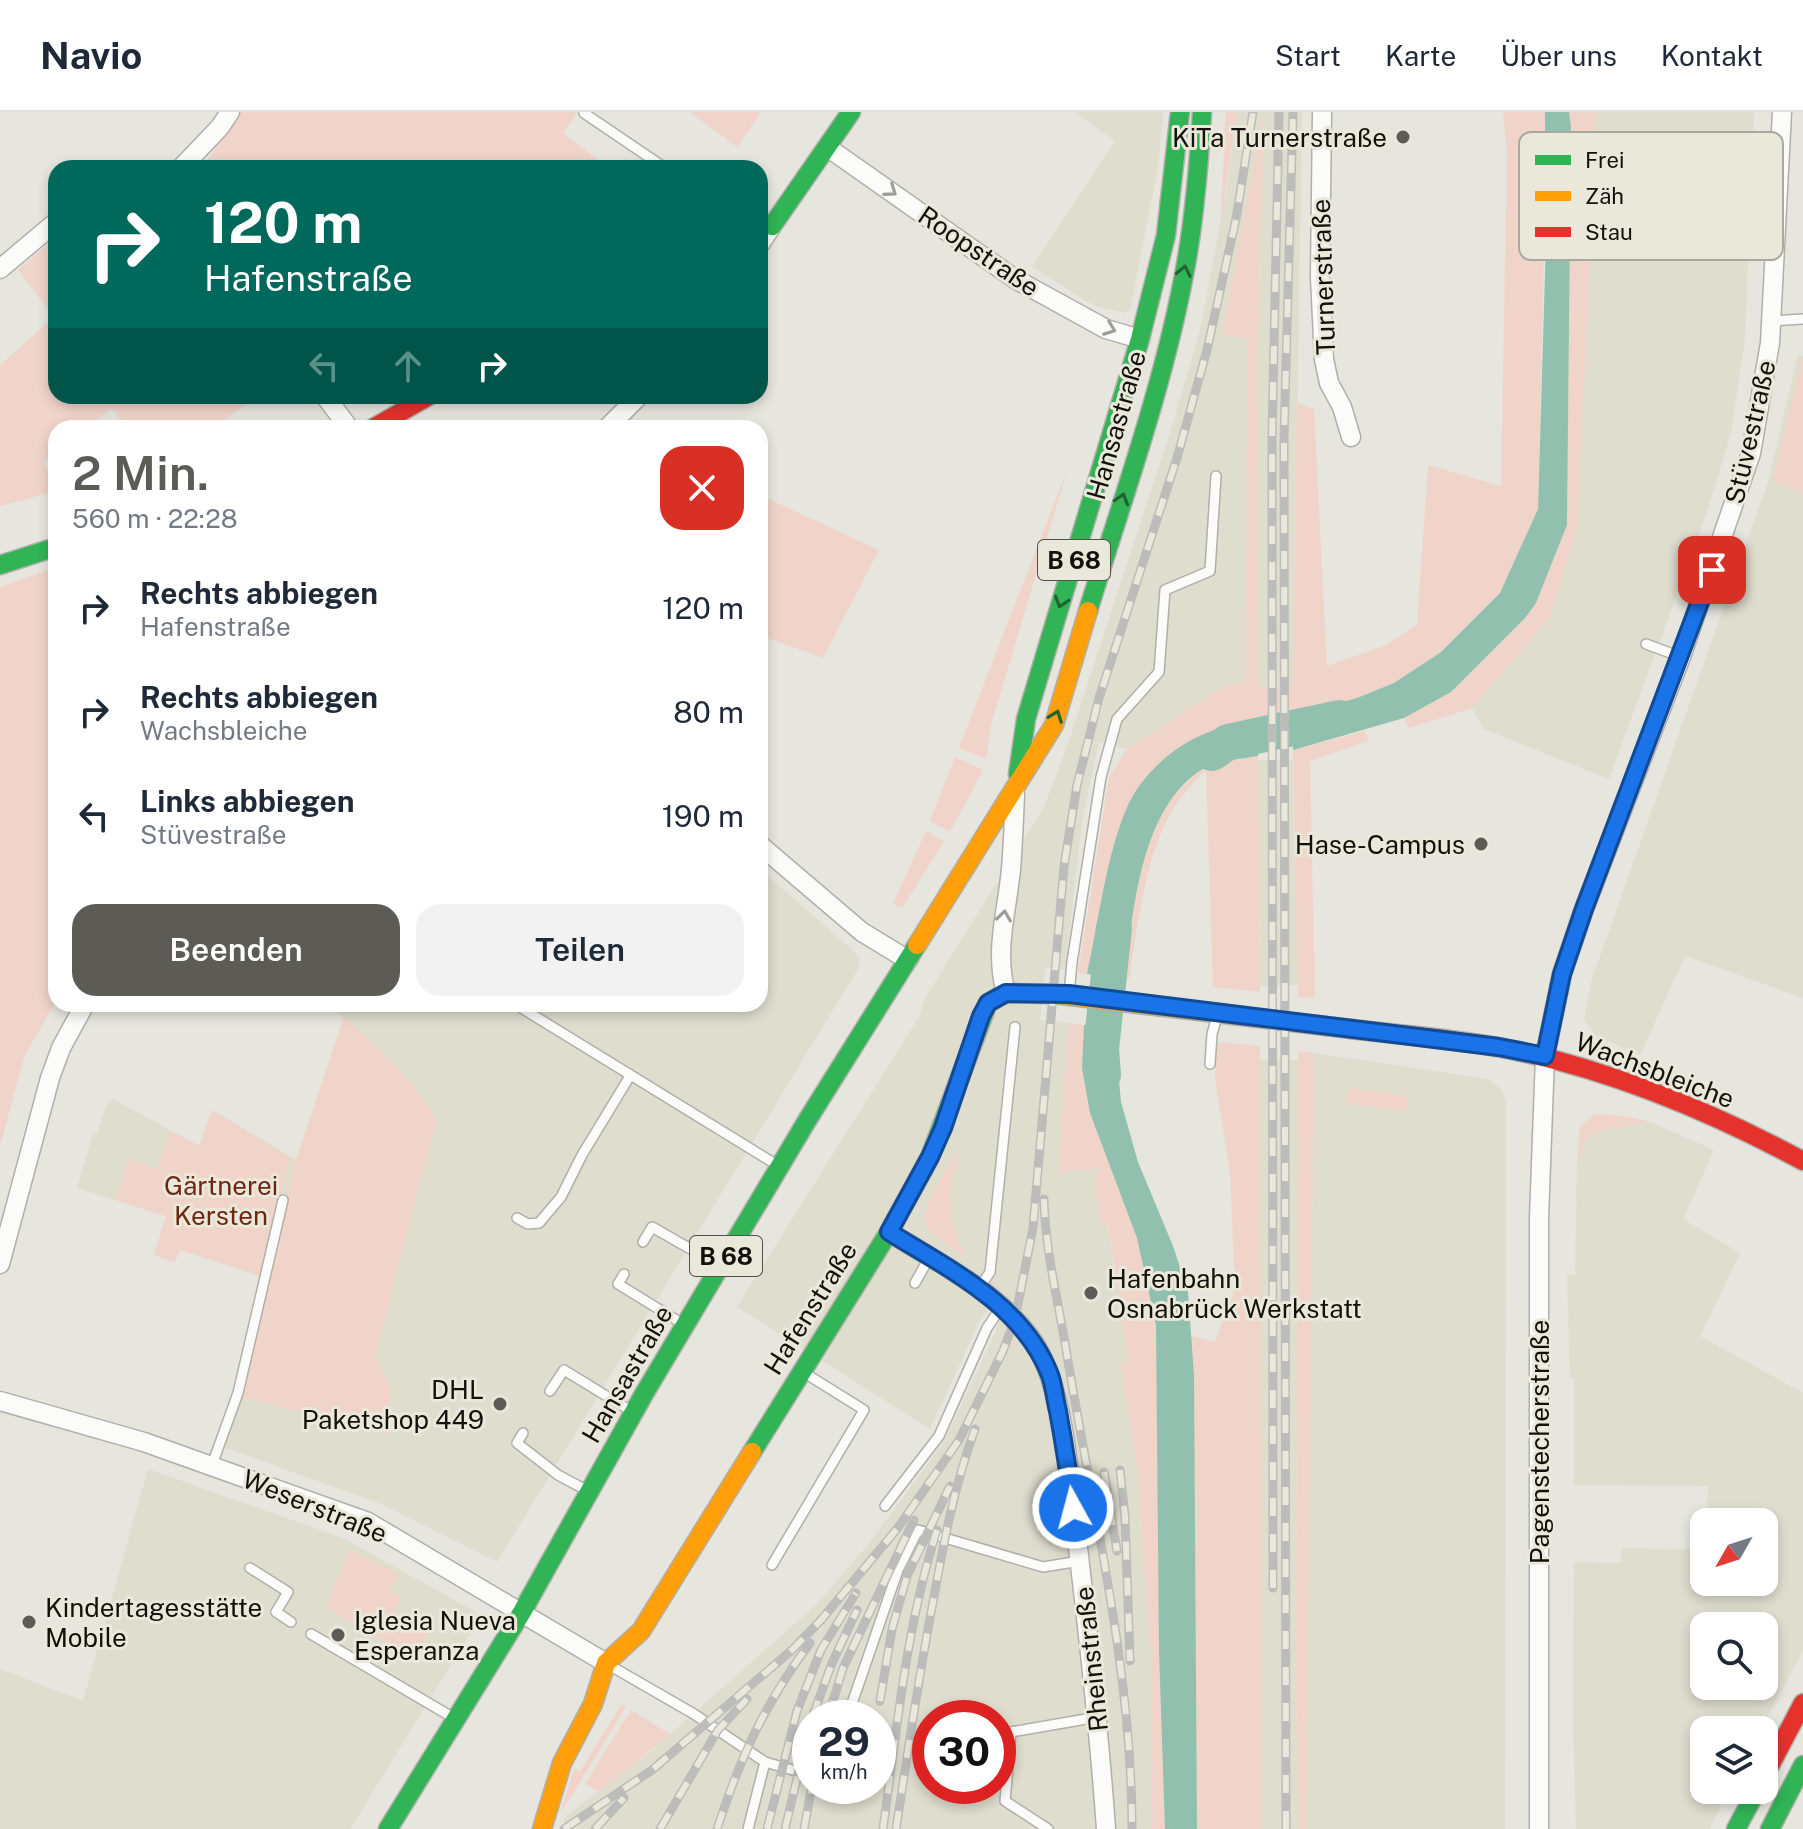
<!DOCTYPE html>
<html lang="de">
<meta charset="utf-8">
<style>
:root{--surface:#fff;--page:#f2f2f3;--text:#1f2937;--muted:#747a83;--line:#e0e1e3;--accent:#5c5b56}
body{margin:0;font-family:"Public Sans",sans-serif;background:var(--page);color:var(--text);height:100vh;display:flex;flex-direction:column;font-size:30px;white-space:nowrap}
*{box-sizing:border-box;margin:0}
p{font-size:26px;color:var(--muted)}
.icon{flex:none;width:44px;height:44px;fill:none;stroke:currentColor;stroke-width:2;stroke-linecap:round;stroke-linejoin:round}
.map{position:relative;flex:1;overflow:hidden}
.sheet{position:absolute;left:48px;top:308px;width:720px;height:592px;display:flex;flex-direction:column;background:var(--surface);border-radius:24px;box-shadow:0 4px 12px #0003}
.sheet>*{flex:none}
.banner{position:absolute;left:48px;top:48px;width:720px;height:244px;border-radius:24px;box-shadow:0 4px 12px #0003;background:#00695c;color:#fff;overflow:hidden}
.needle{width:52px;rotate:231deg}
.controls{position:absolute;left:1690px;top:1396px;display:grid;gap:16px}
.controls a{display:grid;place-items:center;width:88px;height:88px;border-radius:16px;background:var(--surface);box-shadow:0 4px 12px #0003;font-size:40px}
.speed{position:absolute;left:792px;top:1588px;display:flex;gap:16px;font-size:40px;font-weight:700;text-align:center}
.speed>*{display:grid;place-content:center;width:104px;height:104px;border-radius:50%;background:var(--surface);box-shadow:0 4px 12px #0003;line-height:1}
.speed small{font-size:20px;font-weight:400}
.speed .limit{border:12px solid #d22;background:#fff;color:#111}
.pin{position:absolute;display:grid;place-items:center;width:68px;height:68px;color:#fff;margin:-34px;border-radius:16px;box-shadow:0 4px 12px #0006}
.me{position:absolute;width:88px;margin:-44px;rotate:353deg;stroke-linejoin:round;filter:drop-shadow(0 0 6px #0008)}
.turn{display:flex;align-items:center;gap:28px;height:168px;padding:0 24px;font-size:36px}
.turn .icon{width:104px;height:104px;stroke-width:2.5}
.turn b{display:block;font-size:56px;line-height:68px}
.lanes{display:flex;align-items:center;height:76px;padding:0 24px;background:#0003;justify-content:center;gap:40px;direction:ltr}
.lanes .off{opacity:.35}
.round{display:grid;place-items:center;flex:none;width:84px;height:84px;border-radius:24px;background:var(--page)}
.headline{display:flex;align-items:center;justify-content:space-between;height:136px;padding:0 24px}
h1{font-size:48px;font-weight:600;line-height:60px;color:var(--accent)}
.button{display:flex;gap:16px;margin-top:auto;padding:16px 24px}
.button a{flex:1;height:92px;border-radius:24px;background:var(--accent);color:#fff;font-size:32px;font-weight:600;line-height:92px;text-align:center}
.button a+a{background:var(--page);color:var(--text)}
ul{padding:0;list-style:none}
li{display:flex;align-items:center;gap:24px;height:104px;padding:0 24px}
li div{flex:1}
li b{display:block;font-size:30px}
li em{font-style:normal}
header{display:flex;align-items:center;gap:48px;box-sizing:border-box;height:112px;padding:0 40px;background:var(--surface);border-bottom:2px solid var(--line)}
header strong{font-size:38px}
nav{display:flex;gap:44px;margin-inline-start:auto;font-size:28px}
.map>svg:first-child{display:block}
.built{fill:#dfddce;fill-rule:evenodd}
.green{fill:#f0d4c9}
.water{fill:#91c1ae}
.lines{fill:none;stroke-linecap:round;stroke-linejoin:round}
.river{stroke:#91c1ae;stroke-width:36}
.lane-casing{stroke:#b0afaa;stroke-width:12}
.street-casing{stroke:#b0afaa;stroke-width:21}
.fast-casing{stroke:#b0afaa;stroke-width:21}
.slow-casing{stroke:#b0afaa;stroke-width:21}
.jam-casing{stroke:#b0afaa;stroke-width:21}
.lane{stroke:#fbfbfa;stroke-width:9}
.street{stroke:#fbfbfa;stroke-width:18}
.fast{stroke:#30b455;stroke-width:18}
.slow{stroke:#ff9f0a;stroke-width:18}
.jam{stroke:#e5322d;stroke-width:18}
.rail-casing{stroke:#bcbcba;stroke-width:9}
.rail{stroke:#e9e8da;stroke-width:6;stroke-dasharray:18;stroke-linecap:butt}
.oneway{stroke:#9e9d9b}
.oneway2{stroke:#216230}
.route-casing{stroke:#114b97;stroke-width:20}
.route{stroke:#1a73e8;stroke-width:14}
.poi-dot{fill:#5c5b56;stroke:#e9e8da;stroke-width:3}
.labels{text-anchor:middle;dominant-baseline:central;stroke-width:6;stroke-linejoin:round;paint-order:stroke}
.shield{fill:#e9e8da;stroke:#52524a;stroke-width:2}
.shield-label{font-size:24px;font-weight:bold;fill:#12110c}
.poi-label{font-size:26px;fill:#12110c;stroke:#e9e8da;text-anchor:end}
.street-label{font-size:26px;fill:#12110c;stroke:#e9e8da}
.park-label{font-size:26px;fill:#6e2511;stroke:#e9e8da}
.key{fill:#e9e8da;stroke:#a8a89c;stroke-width:2}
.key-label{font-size:22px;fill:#12110c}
</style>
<header>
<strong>Navio</strong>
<nav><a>Start</a><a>Karte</a><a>Über uns</a><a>Kontakt</a></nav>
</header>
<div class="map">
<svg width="1803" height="1717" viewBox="0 0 1803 1717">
<rect width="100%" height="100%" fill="#e6e5de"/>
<!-- built -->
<g class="built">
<polygon points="1075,0 1163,0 1158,55 1130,198 1125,201 1095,194 1032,155 1115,29"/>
<path d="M1237 0H1302L1293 576H1258L1257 247 1264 5 1222 222 1247 226 1246 568 1219 578 1127 637 1099 630 1082 709 1065 858 1045 855 1040 908 1069 911 1058 1060 1100 1056 1101 1112 1107 1111 1129 1249 1121 1251 1137 1355 1151 1540V1717H564L565 1705 651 1639 816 1493 867 1434 943 1331 996 1219 1004 1178 979 1210 930 1317 737 1195 919 905 925 886 1044 695 1067 635 1174 308 1201 214 1227 76ZM810 1606H878V1674H810ZM930 1606H998V1674H930Z"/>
<polygon points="1597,0 1754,0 1745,227 1731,321 1707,400 1609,667 1484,617 1472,596 1551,504 1577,417"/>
<polygon points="1798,243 1803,244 1803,886 1685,844 1640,943 1596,924 1584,908 1591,870 1768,370"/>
<polygon points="1258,648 1293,648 1298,873 1260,874"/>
<polygon points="760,757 848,834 860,846 858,857 497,1450 381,1392 224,1335 241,1284 268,1167 180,1138 175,1150 154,1143 166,1104 77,1076 93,1022 97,1022 105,996 113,987 199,1034 212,998 296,1048 344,906 328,892 760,892"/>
<polygon points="1314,941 1488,967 1500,976 1506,988 1505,1717 1306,1717"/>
<polygon points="1260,948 1298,948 1296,1554 1298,1717 1262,1717"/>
<path d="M1650 1010 1714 1038 1683 1107 1740 1141 1700 1224 1803 1281V1538L1761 1618H1704V1678H1729L1709 1717H1576L1573 1610 1574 1450 1621 1451 1622 1436 1704 1438V1470H1764V1410H1707L1708 1374 1574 1373V1266H1570L1567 1163H1575L1577 1050 1587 1026 1599 1019ZM1704 1514H1764V1574H1704Z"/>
<polygon points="148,1357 343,1426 476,1500 478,1509 350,1717 0,1717 0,1557 83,1589"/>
</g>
<!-- green -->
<g class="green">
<polygon points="240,0 578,0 563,21 609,56 202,56"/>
<polygon points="690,0 761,0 737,35"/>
<polygon points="1226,0 1237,0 1220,117"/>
<path d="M1264 0 1257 247 1258 575H1293L1297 291 1314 297 1327 554 1384 534 1417 513 1428 353 1501 374 1507 39 1503 0H1545L1547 16 1538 397 1507 468 1500 481 1441 540 1395 571 1357 586 1293 604 1244 612 1227 649 1258 644 1260 880 1213 875 1206 659 1201 662C1191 674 1178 688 1170 702 1144 751 1138 813 1129 867H1124C1132 812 1136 748 1164 698 1173 681 1191 666 1207 654L1120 718 1087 862 1078 861 1109 666 1127 637 1219 578 1246 568 1247 226 1222 223Z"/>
<polygon points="1569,0 1597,0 1577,417 1551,504 1472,596 1409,616 1404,606 1451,580 1525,506 1536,490 1567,413 1571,15"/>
<polygon points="52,129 56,133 56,284 253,284 255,286 213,316 126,316 112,296 86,316 56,316 56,339 43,349 56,379 0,394 0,253 54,205 18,158"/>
<polygon points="1802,246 1803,247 1803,381 1773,369"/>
<polygon points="1068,356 991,613 986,647 959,636"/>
<polygon points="760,383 879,438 823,546 760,523"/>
<polygon points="56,455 56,889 24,945 0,1035 0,475"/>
<polygon points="1365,619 1368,629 1310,649 1315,886 1298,885 1293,638"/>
<polygon points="955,645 983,658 950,720 930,709"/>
<polygon points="926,719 944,730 902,796 893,792"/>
<path d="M344 905C372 930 422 975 436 1009L375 1244 390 1276 387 1323 241 1284 296 1048Z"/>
<polygon points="1069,911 1084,913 1082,956 1090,1001 1137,1126 1156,1213 1158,1240 1192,1224 1215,1230 1235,1177 1230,1060 1215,968 1216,930 1260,934 1262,1717 1151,1717 1151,1540 1137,1355 1120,1251 1129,1249 1108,1112 1101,1112 1095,1074 1099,1056 1058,1061"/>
<polygon points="1298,939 1314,941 1306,1717 1298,1717 1296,1554"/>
<polygon points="1348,976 1409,984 1407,999 1346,992"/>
<polygon points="212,998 290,1045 262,1164 180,1138 175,1150 154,1143 166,1104 116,1088 128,1047 157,1057 171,1019 200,1034"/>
<polygon points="1594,1002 1625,1004 1650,1010 1599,1019 1587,1026 1577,1050 1580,1015"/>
<path d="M961 1036C947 1081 944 1102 967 1145 955 1137 935 1128 927 1115 916 1097 951 1052 961 1036Z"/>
<polygon points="349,1437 399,1462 390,1478 401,1485 393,1499 429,1520 413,1546 326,1496 336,1465 340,1466"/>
<polygon points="622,1592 626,1595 560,1702 574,1656 580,1659"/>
<polygon points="631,1598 670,1622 599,1680 585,1672"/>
</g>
<!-- water -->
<g class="water">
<polygon points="1545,0 1569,0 1571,15 1567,413 1536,491 1525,506 1451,580 1404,606 1293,638 1293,604 1357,586 1394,571 1441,540 1500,481 1538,397 1546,128"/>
<path d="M1258 610V644C1241 647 1219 648 1204 656 1139 696 1134 799 1124 867L1087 862C1098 812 1107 739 1128 693 1143 661 1176 632 1209 620 1224 614 1242 613 1258 610Z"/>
<polygon points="1084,913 1120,917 1117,948 1121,990 1138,1050 1173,1134 1188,1180 1194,1263 1197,1717 1165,1717 1159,1539 1156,1213 1137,1126 1090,1001 1082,956"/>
</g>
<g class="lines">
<!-- river -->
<g class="river">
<polyline points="1212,641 1228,630 1339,606"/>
<polyline points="1103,963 1101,937 1114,816"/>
</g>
<!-- lane casing -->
<g class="lane-casing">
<g id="lane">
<polyline points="584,1 665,56"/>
<polyline points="1771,209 1803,207"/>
<polyline points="1646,532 1681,545"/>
<polyline points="1069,882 1072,850 1101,665 1117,607 1159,560 1165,478 1210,459 1216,364"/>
<polyline points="515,892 777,1053"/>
<polyline points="1210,952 1212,922 1218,901"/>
<polyline points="517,1106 528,1112 539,1111 561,1085 582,1043 630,964"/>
<polyline points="643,1130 652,1115 717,1152"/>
<polyline points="624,1162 618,1172 683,1212"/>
<polyline points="915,1171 929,1146"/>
<polyline points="978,1178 990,1160 1015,915"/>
<polyline points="550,1279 564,1258 631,1299"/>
<polyline points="523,1321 517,1331 558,1363 588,1379"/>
<polyline points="212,1353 238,1281 283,1088"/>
<polyline points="885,1394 939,1324 987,1216 1001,1195"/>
<polyline points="772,1453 864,1298 803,1260"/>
<polyline points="250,1456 288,1480 276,1500 291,1510"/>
<polyline points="311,1522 452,1605"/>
<polyline points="609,1553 694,1602 765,1650 810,1663"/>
<polyline points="847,1606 898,1458 918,1418 1043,1455 1080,1449"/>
<polyline points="748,1717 765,1650"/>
<polyline points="1048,1717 1005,1689 1011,1620 1098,1605"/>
</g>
</g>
<!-- street casing -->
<g class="street-casing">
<g id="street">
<polyline points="1322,0 1320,165 1324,247 1329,271 1342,295 1351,325"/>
<polyline points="827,35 1015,167 1106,217 1140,227"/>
<polyline points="181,56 220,15 230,0"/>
<polyline points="760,132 772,114"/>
<polyline points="0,157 56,110"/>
<polyline points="325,284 349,316"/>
<polyline points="607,316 639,284"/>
<polyline points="760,733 862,820 908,848"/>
<path d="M1006 881C994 839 1007 800 1011 757 1013 732 1014 707 1015 682"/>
<path d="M889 1120C937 1150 996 1179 1030 1225 1064 1270 1069 1364 1076 1419 1088 1519 1099 1617 1106 1717"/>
<polyline points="0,1152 50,966 61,936 85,892"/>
<polyline points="0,1289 144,1330 368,1410 606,1551"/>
<polyline points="1539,1717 1539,1106 1545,944 1562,862 1584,797 1681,545 1751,341 1770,231 1782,0"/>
</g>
</g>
<!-- fast casing -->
<g class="fast-casing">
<g id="fast">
<polyline points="760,110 772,114 851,0"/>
<polyline points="0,453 56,435"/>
<path d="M1088 499C1123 385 1165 270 1186 152 1195 102 1199 51 1202 0"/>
<polyline points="1018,662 1026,607 1140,227 1166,123 1180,0"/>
<polyline points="752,1340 889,1120 930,1045 988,891 1006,881 1053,882"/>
<polyline points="388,1717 522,1500 644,1282 808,1007 917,833"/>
<polyline points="1736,1717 1757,1678"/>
<polyline points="1770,1717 1803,1653"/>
</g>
</g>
<!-- slow casing -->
<g class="slow-casing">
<g id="slow">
<polyline points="917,833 1054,613 1088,499"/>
<polyline points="1053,882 1351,917"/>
<polyline points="542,1717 562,1651 593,1592 606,1551 641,1519 752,1340"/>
</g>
</g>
<!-- jam casing -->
<g class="jam-casing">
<g id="jam">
<polyline points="373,316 429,284"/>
<path d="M1351 917C1401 923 1453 926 1502 936 1606 956 1710 999 1803 1049"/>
<polyline points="1764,1665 1803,1591"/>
</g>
</g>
<!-- lane -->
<use href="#lane" class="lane"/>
<!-- street -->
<use href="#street" class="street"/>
<!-- fast -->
<use href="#fast" class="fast"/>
<!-- slow -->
<use href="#slow" class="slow"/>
<!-- jam -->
<use href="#jam" class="jam"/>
<!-- rail casing -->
<g class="rail-casing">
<g id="rail">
<path d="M1044 1087C1045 1139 1059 1192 1067 1243 1093 1401 1132 1557 1132 1717"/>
<polyline points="1120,1358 1125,1405 1130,1549"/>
<polyline points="1104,1360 1117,1439"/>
<polyline points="1273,1476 1272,326 1279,0"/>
<polyline points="880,1589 892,1517 907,1464 950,1374"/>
<polyline points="812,1606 832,1551 857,1498"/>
<polyline points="828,1606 843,1556 914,1408"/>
<polyline points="564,1717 652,1658 793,1537 821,1508 897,1417 959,1328 1003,1239 1015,1207 1033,1116 1064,754 1077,673 1099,586 1177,346 1207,238 1236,107 1253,0"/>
<polyline points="595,1717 624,1686"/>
<polyline points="660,1717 718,1618 747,1587"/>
<path d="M717 1717C741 1644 764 1593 810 1531"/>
<polyline points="767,1717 797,1599 821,1538 856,1481"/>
<polyline points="785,1717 810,1612"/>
<polyline points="804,1717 812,1674"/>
<path d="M883 1717C897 1617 906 1515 937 1418"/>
<path d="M896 1717C908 1639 919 1562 934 1485 944 1428 955 1372 975 1317"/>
<polyline points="1286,1717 1284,326 1293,0"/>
</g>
</g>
<!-- rail -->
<use href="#rail" class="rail"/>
</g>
<!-- one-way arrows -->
<defs><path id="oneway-chevron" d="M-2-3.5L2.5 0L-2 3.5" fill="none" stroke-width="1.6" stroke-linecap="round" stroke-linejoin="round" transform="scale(2)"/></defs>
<g class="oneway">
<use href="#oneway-chevron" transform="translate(891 79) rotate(35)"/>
<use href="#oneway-chevron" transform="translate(1110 217) rotate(21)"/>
<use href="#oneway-chevron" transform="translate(1004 804) rotate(-82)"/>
</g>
<g class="oneway2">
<use href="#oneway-chevron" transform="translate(1184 159) rotate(-78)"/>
<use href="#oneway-chevron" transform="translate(1122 387) rotate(-73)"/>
<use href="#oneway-chevron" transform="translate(1061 490) rotate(107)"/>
<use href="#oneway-chevron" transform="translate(1056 604) rotate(-70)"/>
</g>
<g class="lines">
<!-- route casing -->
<g class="route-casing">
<path id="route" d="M1073 1396C1069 1363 1064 1332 1058 1299 1055 1288 1054 1274 1050 1263 1023 1193 949 1157 889 1120L930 1045 943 1016 981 904 988 891 1006 881 1069 882 1499 935 1545 944 1562 862 1584 797 1712 458"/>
</g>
<!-- route -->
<use href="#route" class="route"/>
</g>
<!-- markers -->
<g class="poi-dot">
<circle cx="1403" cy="25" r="8"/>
<circle cx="1481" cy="732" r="8"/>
<circle cx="1091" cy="1181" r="8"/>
<circle cx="500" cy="1292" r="8"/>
<circle cx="29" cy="1510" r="8"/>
<circle cx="338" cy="1523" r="8"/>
</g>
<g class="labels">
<!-- shield labels -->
<g class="shield">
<rect x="1038" y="428" width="72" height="40" rx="6"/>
<rect x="690" y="1124" width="72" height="40" rx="6"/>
</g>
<g class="shield-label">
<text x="1074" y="448">B 68</text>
<text x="726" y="1144">B 68</text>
</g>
<!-- poi labels -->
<g class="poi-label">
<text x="1387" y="25">KiTa Turnerstraße</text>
<text x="1465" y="732">Hase-Campus</text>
<text x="1107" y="1166" text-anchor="start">Hafenbahn<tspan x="1107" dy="30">Osnabrück Werkstatt</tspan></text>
<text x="484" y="1277">DHL<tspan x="484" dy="30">Paketshop 449</tspan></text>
<text x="45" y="1495" text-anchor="start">Kindertagesstätte<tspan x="45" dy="30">Mobile</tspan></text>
<text x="354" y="1508" text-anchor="start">Iglesia Nueva<tspan x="354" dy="30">Esperanza</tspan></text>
</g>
<!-- street labels -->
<g class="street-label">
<text transform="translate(979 139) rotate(34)">Roopstraße</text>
<text transform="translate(1323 165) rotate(-92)">Turnerstraße</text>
<text transform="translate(1116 313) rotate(-74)">Hansastraße</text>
<text transform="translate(1750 320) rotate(-77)">Stüvestraße</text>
<text transform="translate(1655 958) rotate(21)">Wachsbleiche</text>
<text transform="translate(810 1196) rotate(-58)">Hafenstraße</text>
<text transform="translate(627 1262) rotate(-60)">Hansastraße</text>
<text transform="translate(1539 1330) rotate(-90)">Pagenstecherstraße</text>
<text transform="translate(315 1394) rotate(22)">Weserstraße</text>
<text transform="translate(1091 1547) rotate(-96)">Rheinstraße</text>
</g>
<!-- park labels -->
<g class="park-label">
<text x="221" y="1073">Gärtnerei<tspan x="221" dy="30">Kersten</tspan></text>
</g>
</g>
<!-- legend -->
<rect x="1519" y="20" width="264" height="128" rx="12" class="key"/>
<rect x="1535" y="43" width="36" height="10" fill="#30b455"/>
<rect x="1535" y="79" width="36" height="10" fill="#ff9f0a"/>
<rect x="1535" y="115" width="36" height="10" fill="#e5322d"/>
<g class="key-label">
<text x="1585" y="56">Frei</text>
<text x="1585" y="92">Zäh</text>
<text x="1585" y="128">Stau</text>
</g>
</svg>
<div class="controls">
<a><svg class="needle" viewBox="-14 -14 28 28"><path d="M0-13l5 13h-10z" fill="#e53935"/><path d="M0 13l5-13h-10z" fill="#747a83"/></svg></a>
<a><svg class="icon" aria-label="search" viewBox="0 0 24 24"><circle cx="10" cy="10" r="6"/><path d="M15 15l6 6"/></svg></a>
<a><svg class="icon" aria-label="layers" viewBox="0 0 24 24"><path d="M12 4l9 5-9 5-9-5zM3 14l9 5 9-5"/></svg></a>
</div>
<div class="speed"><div>29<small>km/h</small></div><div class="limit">30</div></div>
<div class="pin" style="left:1712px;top:458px;background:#d93025"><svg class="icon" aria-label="arrive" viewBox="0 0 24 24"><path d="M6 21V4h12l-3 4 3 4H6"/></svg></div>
<svg class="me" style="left:1073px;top:1396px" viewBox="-20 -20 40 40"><circle r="17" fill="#1a73e8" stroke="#fff" stroke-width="3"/><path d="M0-11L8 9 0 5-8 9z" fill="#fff"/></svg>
<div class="banner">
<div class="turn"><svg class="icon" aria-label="right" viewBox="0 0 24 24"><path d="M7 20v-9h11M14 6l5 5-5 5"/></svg><div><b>120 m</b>Hafenstraße</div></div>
<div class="lanes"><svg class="icon off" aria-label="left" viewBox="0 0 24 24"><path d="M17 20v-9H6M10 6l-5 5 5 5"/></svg><svg class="icon off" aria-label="ahead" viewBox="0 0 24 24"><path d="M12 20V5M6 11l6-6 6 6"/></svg><svg class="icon" aria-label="right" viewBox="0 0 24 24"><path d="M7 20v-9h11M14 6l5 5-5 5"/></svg></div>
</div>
<section class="sheet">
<div class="headline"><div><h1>2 Min.</h1><p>560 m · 22:28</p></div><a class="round" style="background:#d93025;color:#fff"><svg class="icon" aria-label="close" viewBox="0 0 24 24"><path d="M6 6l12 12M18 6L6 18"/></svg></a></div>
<ul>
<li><svg class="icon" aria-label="right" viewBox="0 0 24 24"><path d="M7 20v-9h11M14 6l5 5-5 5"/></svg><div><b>Rechts abbiegen</b><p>Hafenstraße</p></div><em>120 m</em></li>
<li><svg class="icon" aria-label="right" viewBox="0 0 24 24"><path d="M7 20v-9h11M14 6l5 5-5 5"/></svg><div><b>Rechts abbiegen</b><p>Wachsbleiche</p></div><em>80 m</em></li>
<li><svg class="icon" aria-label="left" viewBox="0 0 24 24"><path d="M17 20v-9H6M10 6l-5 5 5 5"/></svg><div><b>Links abbiegen</b><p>Stüvestraße</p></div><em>190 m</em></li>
</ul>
<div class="button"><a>Beenden</a><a>Teilen</a></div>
</section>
</div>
